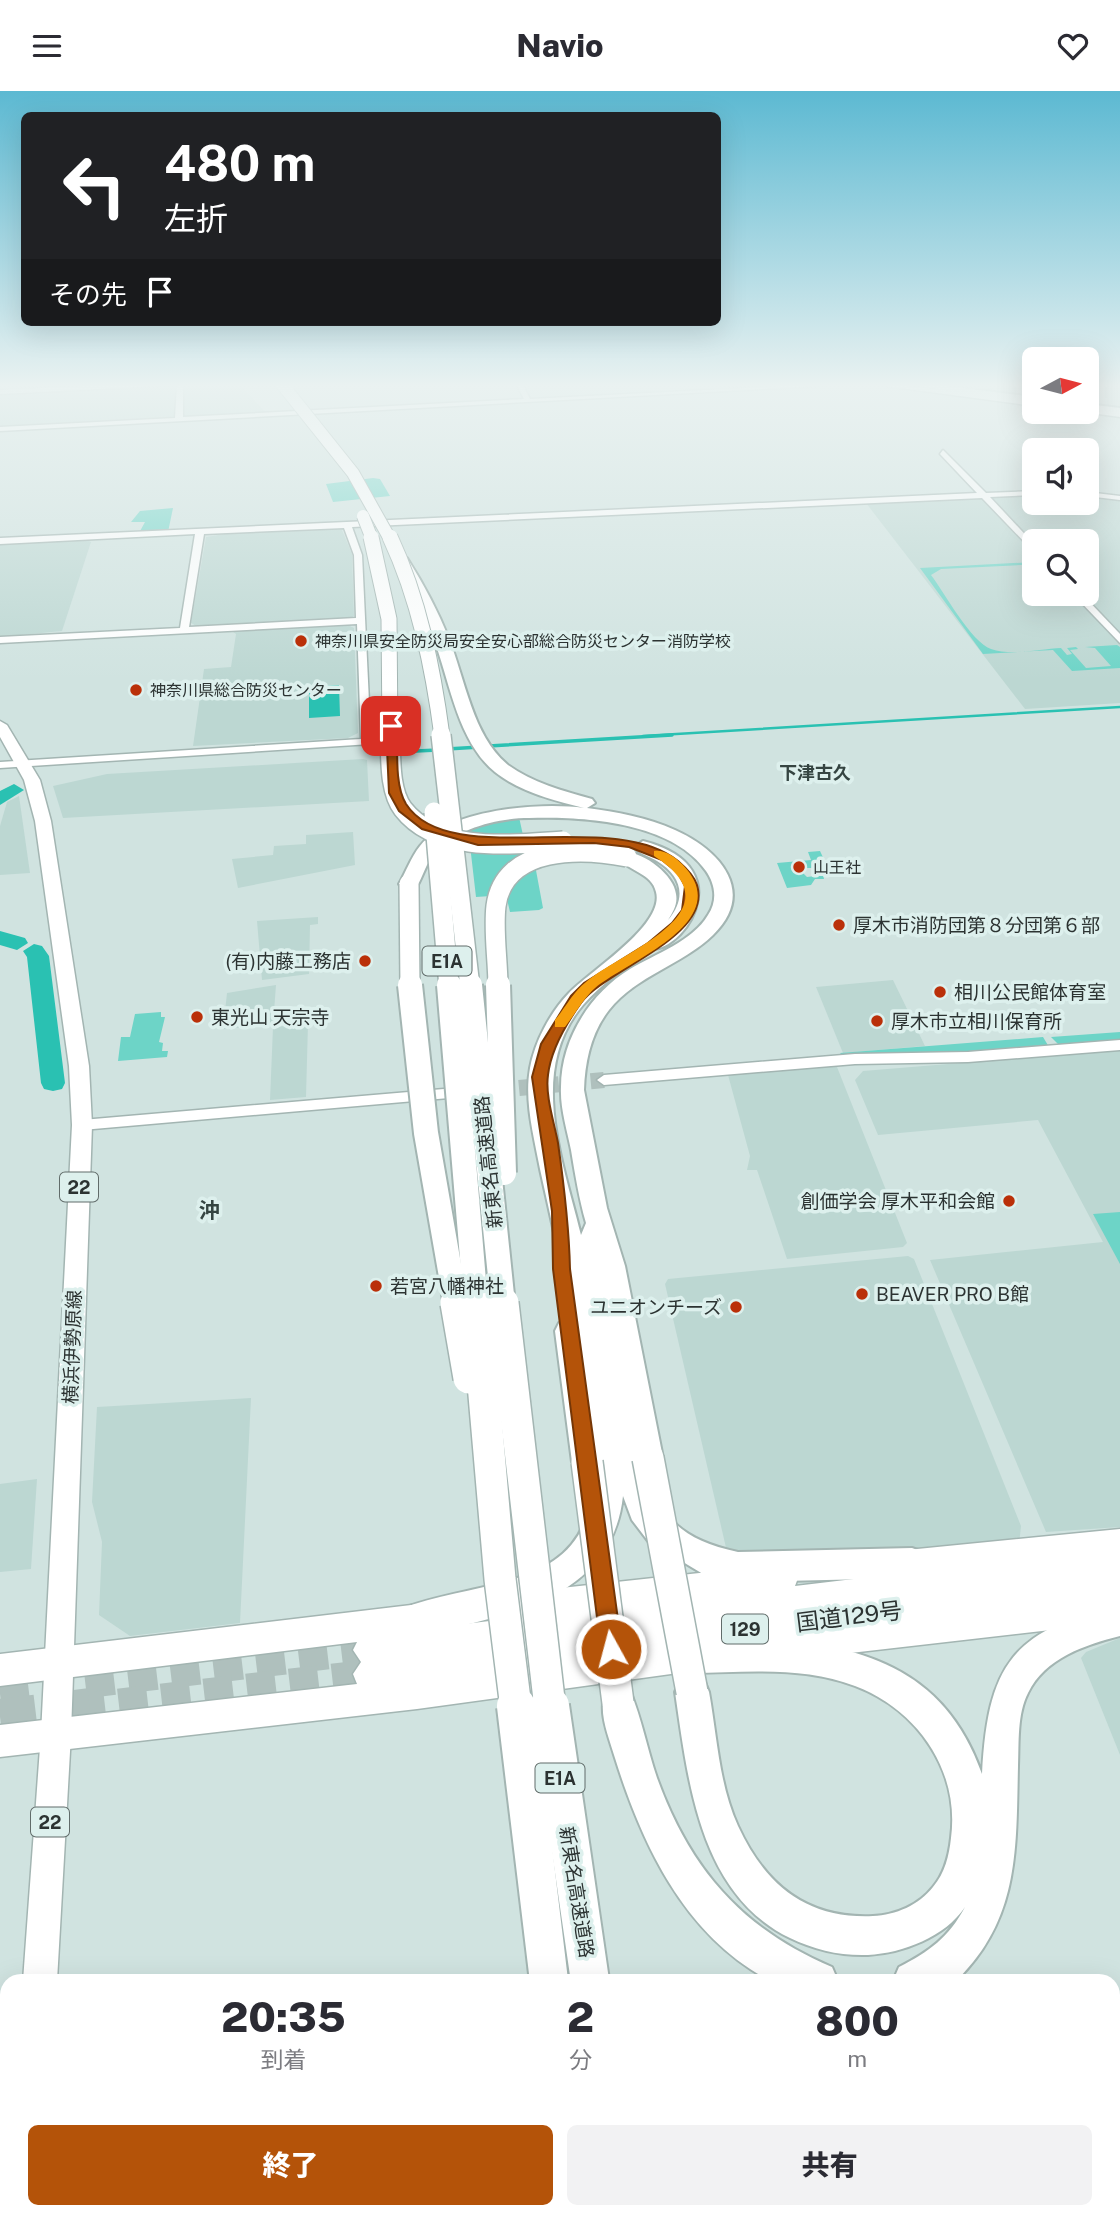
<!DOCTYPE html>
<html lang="ja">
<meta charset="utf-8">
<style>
:root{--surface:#fff;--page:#f2f2f3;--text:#2b2b33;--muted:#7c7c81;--accent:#b45309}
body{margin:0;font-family:"Public Sans","Noto Sans JP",sans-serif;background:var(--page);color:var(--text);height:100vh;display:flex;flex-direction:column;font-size:26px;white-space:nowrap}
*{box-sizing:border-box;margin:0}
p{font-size:23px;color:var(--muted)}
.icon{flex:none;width:38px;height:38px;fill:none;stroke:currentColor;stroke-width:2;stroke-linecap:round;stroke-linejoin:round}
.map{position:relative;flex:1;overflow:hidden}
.panel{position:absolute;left:0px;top:1883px;width:1120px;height:245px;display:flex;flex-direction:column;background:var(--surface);border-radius:21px 21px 0 0;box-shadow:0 7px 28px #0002}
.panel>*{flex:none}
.banner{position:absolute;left:21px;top:21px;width:700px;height:214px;border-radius:10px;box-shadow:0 7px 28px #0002;background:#202124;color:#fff;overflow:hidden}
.needle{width:46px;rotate:83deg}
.tools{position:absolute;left:1022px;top:256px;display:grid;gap:14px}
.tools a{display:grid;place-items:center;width:77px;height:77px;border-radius:10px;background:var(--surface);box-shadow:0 7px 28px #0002;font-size:35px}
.pin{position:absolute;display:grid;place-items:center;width:60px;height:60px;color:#fff;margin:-30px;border-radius:14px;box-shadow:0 4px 10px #0006}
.me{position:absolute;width:77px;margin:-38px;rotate:353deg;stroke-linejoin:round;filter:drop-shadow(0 0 5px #0008)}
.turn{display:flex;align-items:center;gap:24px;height:147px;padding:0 28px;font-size:32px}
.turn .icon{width:91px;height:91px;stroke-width:2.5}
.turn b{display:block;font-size:49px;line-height:60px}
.then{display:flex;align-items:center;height:66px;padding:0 28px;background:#0003;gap:14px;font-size:26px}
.eta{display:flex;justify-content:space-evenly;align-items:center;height:119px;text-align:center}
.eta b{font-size:42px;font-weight:800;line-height:49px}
.cta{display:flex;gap:14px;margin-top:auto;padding:14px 28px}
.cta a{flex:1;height:80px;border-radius:10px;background:var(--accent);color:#fff;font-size:28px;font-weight:800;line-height:80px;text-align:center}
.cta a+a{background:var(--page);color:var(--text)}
header{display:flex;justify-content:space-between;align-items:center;height:91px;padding:0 28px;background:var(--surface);font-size:32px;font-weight:800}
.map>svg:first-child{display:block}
.built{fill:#bcd7d2;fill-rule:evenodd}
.green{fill:#6dd4c7}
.water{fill:#2ac1b2}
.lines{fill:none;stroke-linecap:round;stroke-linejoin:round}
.stream-far1{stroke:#2ac1b2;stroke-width:2.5}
.stream{stroke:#2ac1b2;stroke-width:3.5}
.river{fill:#2ac1b2;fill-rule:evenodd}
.tertiary-tunnel-far1{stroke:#afc0bd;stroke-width:8;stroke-dasharray:8 3.5;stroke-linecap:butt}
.tertiary-tunnel{stroke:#afc0bd;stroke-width:16;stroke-dasharray:16 8;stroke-linecap:butt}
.trunk-tunnel-far1{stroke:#afc0bd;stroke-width:29;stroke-dasharray:29 14;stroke-linecap:butt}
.trunk-tunnel{stroke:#afc0bd;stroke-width:36;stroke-dasharray:36 18;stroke-linecap:butt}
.tertiary-casing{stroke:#a3b5b2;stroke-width:3}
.primary-casing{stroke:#a3b5b2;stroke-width:3}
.trunk-casing{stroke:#a3b5b2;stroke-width:3}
.motorway-casing{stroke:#a3b5b2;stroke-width:4}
.tertiary{fill:#fff;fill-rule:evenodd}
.primary{fill:#fff;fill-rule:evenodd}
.trunk{fill:#fff;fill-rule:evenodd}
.motorway{fill:#fff;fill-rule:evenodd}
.motorway-bridge-far5-casing{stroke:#a3b5b2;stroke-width:14;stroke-linecap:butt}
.motorway-bridge-far4-casing{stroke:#a3b5b2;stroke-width:17;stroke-linecap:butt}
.motorway-bridge-far3-casing{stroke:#a3b5b2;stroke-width:22;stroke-linecap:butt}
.motorway-bridge-far2-casing{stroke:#a3b5b2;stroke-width:28;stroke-linecap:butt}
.motorway-bridge-far1-casing{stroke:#a3b5b2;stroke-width:34;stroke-linecap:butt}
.motorway-bridge-casing{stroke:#a3b5b2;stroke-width:42;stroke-linecap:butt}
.motorway-bridge-far5{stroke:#fff;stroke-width:12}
.motorway-bridge-far4{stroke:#fff;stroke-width:15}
.motorway-bridge-far3{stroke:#fff;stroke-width:19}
.motorway-bridge-far2{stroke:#fff;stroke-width:24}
.motorway-bridge-far1{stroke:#fff;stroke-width:31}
.motorway-bridge{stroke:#fff;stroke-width:38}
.route{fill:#b45309;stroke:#753606;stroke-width:2}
.slow{fill:#f59e0b}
.poi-dot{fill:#ba3009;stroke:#ddf0ed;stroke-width:2.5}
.labels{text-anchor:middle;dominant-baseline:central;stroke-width:7;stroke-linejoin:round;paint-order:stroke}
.far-poi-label{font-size:16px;fill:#2c3332;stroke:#ddf0ed;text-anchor:start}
.far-neighbourhood-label{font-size:18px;font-weight:bold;fill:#354542;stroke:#ddf0ed}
.shield{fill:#ddf0ed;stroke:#616c6a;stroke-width:2}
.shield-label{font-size:18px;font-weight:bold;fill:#2c3332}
.poi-label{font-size:19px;fill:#2c3332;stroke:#ddf0ed;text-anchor:start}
.street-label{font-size:19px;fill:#2c3332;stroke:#ddf0ed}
.neighbourhood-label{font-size:21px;font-weight:bold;fill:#354542;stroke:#ddf0ed}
.near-street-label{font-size:23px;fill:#2c3332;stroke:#ddf0ed}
</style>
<header><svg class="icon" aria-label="menu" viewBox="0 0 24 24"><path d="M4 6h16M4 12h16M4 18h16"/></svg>Navio<svg class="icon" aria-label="heart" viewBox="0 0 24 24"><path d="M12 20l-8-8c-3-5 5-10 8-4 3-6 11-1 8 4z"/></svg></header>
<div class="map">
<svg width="1120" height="2128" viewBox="0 0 1120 2128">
<rect width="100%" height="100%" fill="#d0e3e0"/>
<!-- built -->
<g class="built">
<polygon points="0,292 239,292 266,322 0,336"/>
<path d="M1034 404V411H1087V404L1120 408V612L1025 618 866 412ZM1034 450H1087V502H1034Z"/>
<polygon points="330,437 342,439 352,463 354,525 349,528 350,535 354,537 358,642 348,647 193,655 204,578 231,576 236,543 224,535 198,536 191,532 206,446 237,441"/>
<polygon points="83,447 91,451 62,540 0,546 0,452"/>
<polygon points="363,668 367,669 369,710 63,727 53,695 107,683"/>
<polygon points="19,705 30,782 0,784 0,735 7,711"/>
<polygon points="353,741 355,774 238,797 232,768 273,764 274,755 306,753 306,744"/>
<polygon points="318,826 318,833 310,834 309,883 262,889 257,830"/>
<polygon points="893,889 925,955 843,962 816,896"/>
<polygon points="276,894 273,934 223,938 227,902"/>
<polygon points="308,933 306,1006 270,1009 273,936"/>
<polygon points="1120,959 1120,1436 1046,1441 930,1169 1103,1151 1038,1029 878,1044 855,989 863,980"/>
<polygon points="834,974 837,976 907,1152 903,1156 787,1168 757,1079 747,1079 750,1065 728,984"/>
<polygon points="908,1165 914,1168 1021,1435 1019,1454 819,1465 727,1461 665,1193 668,1188"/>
<polygon points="251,1307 240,1532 130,1545 99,1524 102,1451 92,1411 97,1316"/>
<polygon points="37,1388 31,1478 0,1481 0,1393"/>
<polygon points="1120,1547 1120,1664 1081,1567 1086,1561"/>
<polygon points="7,1917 7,2015 0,2118 0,1918"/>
</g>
<!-- green -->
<g class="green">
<polygon points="373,387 380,388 390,405 333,411 326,393"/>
<polygon points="173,417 168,441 139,442 145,431 131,431 140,420"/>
<path d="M1034 471V477L1022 474 941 478 931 484C944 501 971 551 991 558 1011 565 1041 558 1061 557L1067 564 1072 563 1067 557 1076 556 1078 558 1070 559 1086 577 1111 575 1095 557 1085 556 1117 554 1120 556V577L1072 580 1053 559 983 563 920 477Z"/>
<polygon points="519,726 528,767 535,774 543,817 539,819 510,821 506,804 476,806 468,737"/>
<polygon points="820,760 828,777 803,777 801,780 807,786 823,784 824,788 815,788 811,794 787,797 777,772 811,769 808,761"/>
<polygon points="161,921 161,926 165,926 159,951 163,952 162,960 168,960 167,966 118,970 121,946 130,946 135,923"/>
<polygon points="1120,941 1120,949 1059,954 1051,946"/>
<polygon points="1043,946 1049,956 956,963 894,962 843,965 840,962"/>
<polygon points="1120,1121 1120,1173 1093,1123"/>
</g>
<!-- water -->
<polygon class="water" points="339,594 340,625 309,627 309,596"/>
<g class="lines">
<!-- stream-far1 -->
<polyline class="stream-far1" points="643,645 1120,616"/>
<!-- stream -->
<g class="stream">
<polyline points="489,655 672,644"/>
<polyline points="447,658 480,656"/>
<polyline points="394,661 438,659"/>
<polyline points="376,662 386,662"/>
</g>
<!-- river -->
<g class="river">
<polygon points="14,693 24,699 0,714 0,700"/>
<polygon points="0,840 25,847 28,852 17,859 0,854"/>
<polygon points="34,853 42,855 49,865 65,992 62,998 53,1000 44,998 41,992 27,866 23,860"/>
</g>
<!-- tertiary-tunnel-far1 -->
<polyline class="tertiary-tunnel-far1" points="869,292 878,292"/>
<!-- tertiary-tunnel -->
<polyline class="tertiary-tunnel" points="519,997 604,989"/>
<!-- trunk-tunnel-far1 -->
<g class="trunk-tunnel-far1">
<polyline points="0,1603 369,1559"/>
<polyline points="76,1617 369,1583"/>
</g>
<!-- trunk-tunnel -->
<polyline class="trunk-tunnel" points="0,1626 91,1615"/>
<!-- tertiary casing -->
<g class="tertiary-casing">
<g id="tertiary">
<polygon points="149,292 183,292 183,326 524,308 516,292 522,292 530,308 839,292 872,292 0,340 0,336 175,327 177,294 0,303 0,299"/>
<path d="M943 359 986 402 1034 400V404L990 406 1034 453V461L982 407 352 436 362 464 371 653 0 677V671L361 648 357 533 0 552V546L180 537 195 443 0 453V447L977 402 940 363ZM344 437 354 464 356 527 189 536 204 443Z"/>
<polygon points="1087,401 1120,405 1120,409 1087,405"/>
<polygon points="1072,502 1081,502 1120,543 1120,552"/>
<polygon points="1120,949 1120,959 968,971 855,973 604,994 597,989 604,984 855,963 968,961"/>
<polygon points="467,996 472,997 475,1001 472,1005 82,1039 74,1034 82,1029"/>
</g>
</g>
<!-- primary casing -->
<g class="primary-casing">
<g id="primary">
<polygon points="881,292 1034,309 1034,315 885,295"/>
<polygon points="1087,316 1120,320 1120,326 1084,321"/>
<polygon points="0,630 7,634 40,689 51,730 89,975 92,1034 71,1643 57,1890 23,1890 41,1643 72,1034 69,975 35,730 24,689 0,646"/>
<polygon points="7,2119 44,2121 44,2128 6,2128"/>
</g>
</g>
<!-- trunk casing -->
<g class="trunk-casing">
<polygon id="trunk" points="1120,1438 1120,1531 772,1571 761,1567 756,1556 759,1551 712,1556 716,1564 711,1575 700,1579 417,1618 0,1666 0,1634 357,1593 353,1583 361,1571 353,1559 357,1551 0,1595 0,1563 428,1512 439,1517 443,1527 440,1536 515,1527 509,1516 513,1506 524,1501 783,1473 794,1477 798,1487 795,1495 887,1484 882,1474 887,1464 897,1460"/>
</g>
<!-- motorway casing -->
<g class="motorway-casing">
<g id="motorway">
<polygon points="897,292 923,292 1034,306 1034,312"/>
<polygon points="1087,313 1120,317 1120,323 1087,319"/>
<path d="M397 467H407C423 492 438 520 449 548 465 588 473 646 508 674 533 692 563 700 592 708L595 712 587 717C616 721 647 726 675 739 720 759 757 801 713 844 682 874 637 884 609 919 591 942 585 970 584 999L607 1117 625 1175 663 1367 659 1376 643 1378C663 1430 683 1449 738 1461L912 1457 923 1461 928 1472 923 1483 912 1487 738 1491 703 1483 648 1450 632 1429 623 1405C611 1513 498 1526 413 1545L401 1540 397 1529 401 1518C479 1487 596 1502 592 1382L587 1384 576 1380 572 1371 555 1240 559 1232 571 1230C563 1178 551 1128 540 1078 534 1046 524 1010 530 977 535 950 550 922 569 902 590 880 665 834 656 801 652 782 628 780 617 766L620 762C639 757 674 783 676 803 678 813 673 821 668 829 687 807 682 785 657 770 649 765 639 763 634 756L643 750C749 777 675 871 647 856 627 876 602 892 583 914 527 979 563 1070 581 1144L586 1132C579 1108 575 1083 571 1059 567 1039 560 1017 561 996 561 949 590 902 630 878 655 863 693 850 708 824 718 809 715 793 706 780 672 731 583 725 529 727 499 727 458 737 436 760 427 769 423 786 416 797H402L399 793C406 781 411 766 420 755 449 718 540 711 584 717 553 709 520 701 495 681 457 650 450 590 433 546 423 520 409 495 395 470Z"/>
<path d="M1120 1513V1545C1085 1554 1045 1567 1028 1602 1017 1623 1019 1652 1018 1675 1016 1757 1020 1826 958 1888L893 1890 899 1876C929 1861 949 1846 965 1816 945 1846 903 1862 868 1864 840 1865 815 1859 790 1847 699 1803 688 1689 675 1601L680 1589 692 1584 704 1589 709 1601C717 1645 719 1694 738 1735 765 1794 807 1828 873 1825 896 1824 919 1814 933 1796 945 1782 949 1765 951 1747 960 1680 918 1619 855 1595 804 1575 745 1581 692 1582L680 1577 675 1565 680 1553 692 1548C813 1547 935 1549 982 1683 988 1573 1012 1540 1120 1513Z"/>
<path d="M618 1595 630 1600C642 1628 647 1658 657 1687 690 1778 742 1838 832 1876L838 1890H772L765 1887C683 1841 642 1753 615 1667 609 1646 597 1620 606 1600Z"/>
<polygon points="564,2121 608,2121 610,2128 566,2128"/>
<polygon points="612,2121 656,2121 658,2128 614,2128"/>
</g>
</g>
<!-- tertiary -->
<use href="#tertiary" class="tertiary"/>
<!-- primary -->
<use href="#primary" class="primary"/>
<!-- trunk -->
<use href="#trunk" class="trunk"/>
<!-- motorway -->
<use href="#motorway" class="motorway"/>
<!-- motorway-bridge-far5 casing -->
<g class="motorway-bridge-far5-casing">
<g id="motorway-bridge-far5">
<polyline points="281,292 353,382 390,448"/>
<polyline points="363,425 372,448"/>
</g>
</g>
<!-- motorway-bridge-far4 casing -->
<g class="motorway-bridge-far4-casing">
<g id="motorway-bridge-far4">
<polyline points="371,446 389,528 390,645"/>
<path d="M390 446C419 508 433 577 442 645"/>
</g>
</g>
<!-- motorway-bridge-far3 casing -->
<g class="motorway-bridge-far3-casing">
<g id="motorway-bridge-far3">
<path d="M390 644C391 666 389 700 403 718 438 763 513 753 563 750"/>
<polyline points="441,644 470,896"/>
<polyline points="434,721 449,896"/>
<polyline points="409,793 410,896"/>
<path d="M498 896C498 870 493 840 496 815 504 754 583 757 627 766"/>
</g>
</g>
<!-- motorway-bridge-far2 casing -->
<g class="motorway-bridge-far2-casing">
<g id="motorway-bridge-far2">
<polyline points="410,894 426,1042 456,1214"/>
<polyline points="449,894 476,1214"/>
<polyline points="470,894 503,1214"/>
<polyline points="498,894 504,1082"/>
</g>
</g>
<!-- motorway-bridge-far1 casing -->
<g class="motorway-bridge-far1-casing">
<g id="motorway-bridge-far1">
<polyline points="456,1212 469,1287"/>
<polyline points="476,1212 500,1488 516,1617"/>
<polyline points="503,1212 550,1617"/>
<polyline points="648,1367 692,1601"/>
<polyline points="587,1371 618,1612"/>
</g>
</g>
<!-- motorway-bridge casing -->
<g class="motorway-bridge-casing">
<g id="motorway-bridge">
<polyline points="516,1615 549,1890"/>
<polyline points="550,1615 590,1890"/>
</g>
</g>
<!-- motorway-bridge-far5 -->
<use href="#motorway-bridge-far5" class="motorway-bridge-far5"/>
<!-- motorway-bridge-far4 -->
<use href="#motorway-bridge-far4" class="motorway-bridge-far4"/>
<!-- motorway-bridge-far3 -->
<use href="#motorway-bridge-far3" class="motorway-bridge-far3"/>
<!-- motorway-bridge-far2 -->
<use href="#motorway-bridge-far2" class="motorway-bridge-far2"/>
<!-- motorway-bridge-far1 -->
<use href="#motorway-bridge-far1" class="motorway-bridge-far1"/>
<!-- motorway-bridge -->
<use href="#motorway-bridge" class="motorway-bridge"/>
</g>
<!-- sky -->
<linearGradient id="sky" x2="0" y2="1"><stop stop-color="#5cb9d2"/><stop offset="0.5" stop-color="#eaf2f1"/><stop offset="1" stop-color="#eaf2f1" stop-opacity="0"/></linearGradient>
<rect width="1120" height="589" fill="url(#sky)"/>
<!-- route -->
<path class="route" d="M391 632 397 635C398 658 394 693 406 713 449 780 612 716 678 770 685 776 694 784 697 794 713 846 604 879 581 912 566 933 551 958 548 984 545 1004 554 1031 558 1052 564 1094 569 1135 570 1178L622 1558 619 1566 611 1569 604 1566 601 1558 553 1178 552 1120 532 986 541 953 571 905 584 892 648 852 672 832 682 819 685 795 678 782 662 769 629 756 594 752 478 754 422 738 399 720 389 702 386 635Z"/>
<!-- slow -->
<path class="slow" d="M654 760C664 758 675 766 682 773 738 830 629 869 595 897 584 907 575 923 565 936H555V929C565 917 574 900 586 891 624 859 741 820 654 765Z"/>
<!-- markers -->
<g class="poi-dot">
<circle cx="301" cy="550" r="7"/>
<circle cx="136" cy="599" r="7"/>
<circle cx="799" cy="776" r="7"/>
<circle cx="839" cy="834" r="7"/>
<circle cx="365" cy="870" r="7"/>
<circle cx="940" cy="901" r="7"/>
<circle cx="197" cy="926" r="7"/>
<circle cx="877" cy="930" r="7"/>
<circle cx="1009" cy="1110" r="7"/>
<circle cx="376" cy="1195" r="7"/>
<circle cx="862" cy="1203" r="7"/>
<circle cx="736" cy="1216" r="7"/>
</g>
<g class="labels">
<!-- far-poi labels -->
<g class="far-poi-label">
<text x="315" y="550">神奈川県安全防災局安全安心部総合防災センター消防学校</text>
<text x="150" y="599">神奈川県総合防災センター</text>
<text x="813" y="776">山王社</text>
</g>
<!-- far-neighbourhood labels -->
<g class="far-neighbourhood-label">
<text x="815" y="681">下津古久</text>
</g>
<!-- shield labels -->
<g class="shield">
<rect x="422.5" y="855.5" width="49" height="29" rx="5"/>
<rect x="60" y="1081.5" width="38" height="29" rx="5"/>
<rect x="722" y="1523.5" width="46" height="29" rx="5"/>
<rect x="535.5" y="1672.5" width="49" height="29" rx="5"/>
<rect x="31" y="1716.5" width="38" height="29" rx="5"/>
</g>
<g class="shield-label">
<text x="447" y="870">E1A</text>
<text x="79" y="1096">22</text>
<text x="745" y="1538">129</text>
<text x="560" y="1687">E1A</text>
<text x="50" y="1731">22</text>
</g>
<!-- poi labels -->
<g class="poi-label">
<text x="853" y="834">厚木市消防団第８分団第６部</text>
<text x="351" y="870" text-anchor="end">(有)内藤工務店</text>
<text x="954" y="901">相川公民館体育室</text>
<text x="211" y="926">東光山 天宗寺</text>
<text x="891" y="930">厚木市立相川保育所</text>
<text x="995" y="1110" text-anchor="end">創価学会 厚木平和会館</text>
<text x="390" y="1195">若宮八幡神社</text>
<text x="876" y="1203">BEAVER PRO B館</text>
<text x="722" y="1216" text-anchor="end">ユニオンチーズ</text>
</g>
<!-- street labels -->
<g class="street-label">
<text transform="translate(488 1071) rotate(-96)">新東名高速道路</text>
<text transform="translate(72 1256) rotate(-88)">横浜伊勢原線</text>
<text transform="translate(577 1801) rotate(81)">新東名高速道路</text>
</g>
<!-- neighbourhood labels -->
<g class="neighbourhood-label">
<text x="209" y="1119">沖</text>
</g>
<!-- near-street labels -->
<g class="near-street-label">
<text transform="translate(849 1525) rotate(-7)">国道129号</text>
</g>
</g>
</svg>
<div class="tools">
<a><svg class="needle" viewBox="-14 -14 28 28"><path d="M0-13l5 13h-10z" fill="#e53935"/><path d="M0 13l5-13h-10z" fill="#7c7c81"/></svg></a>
<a><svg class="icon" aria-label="sound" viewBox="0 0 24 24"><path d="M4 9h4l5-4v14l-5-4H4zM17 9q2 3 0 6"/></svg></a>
<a><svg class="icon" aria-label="search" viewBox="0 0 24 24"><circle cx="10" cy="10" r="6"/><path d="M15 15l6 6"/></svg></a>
</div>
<div class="pin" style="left:391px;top:635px;background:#d93025"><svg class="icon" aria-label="arrive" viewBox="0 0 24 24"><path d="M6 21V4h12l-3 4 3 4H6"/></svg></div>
<svg class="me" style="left:611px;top:1558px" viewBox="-20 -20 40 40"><circle r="17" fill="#b45309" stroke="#fff" stroke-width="3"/><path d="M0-11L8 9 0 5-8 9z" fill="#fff"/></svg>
<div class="banner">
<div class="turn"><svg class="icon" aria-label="left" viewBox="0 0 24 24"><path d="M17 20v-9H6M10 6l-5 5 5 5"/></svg><div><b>480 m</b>左折</div></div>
<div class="then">その先<svg class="icon" aria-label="arrive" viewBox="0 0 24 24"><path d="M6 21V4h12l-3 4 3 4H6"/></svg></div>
</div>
<section class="panel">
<div class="eta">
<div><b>20:35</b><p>到着</p></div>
<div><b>2</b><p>分</p></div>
<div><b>800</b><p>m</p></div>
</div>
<div class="cta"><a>終了</a><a>共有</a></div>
</section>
</div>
